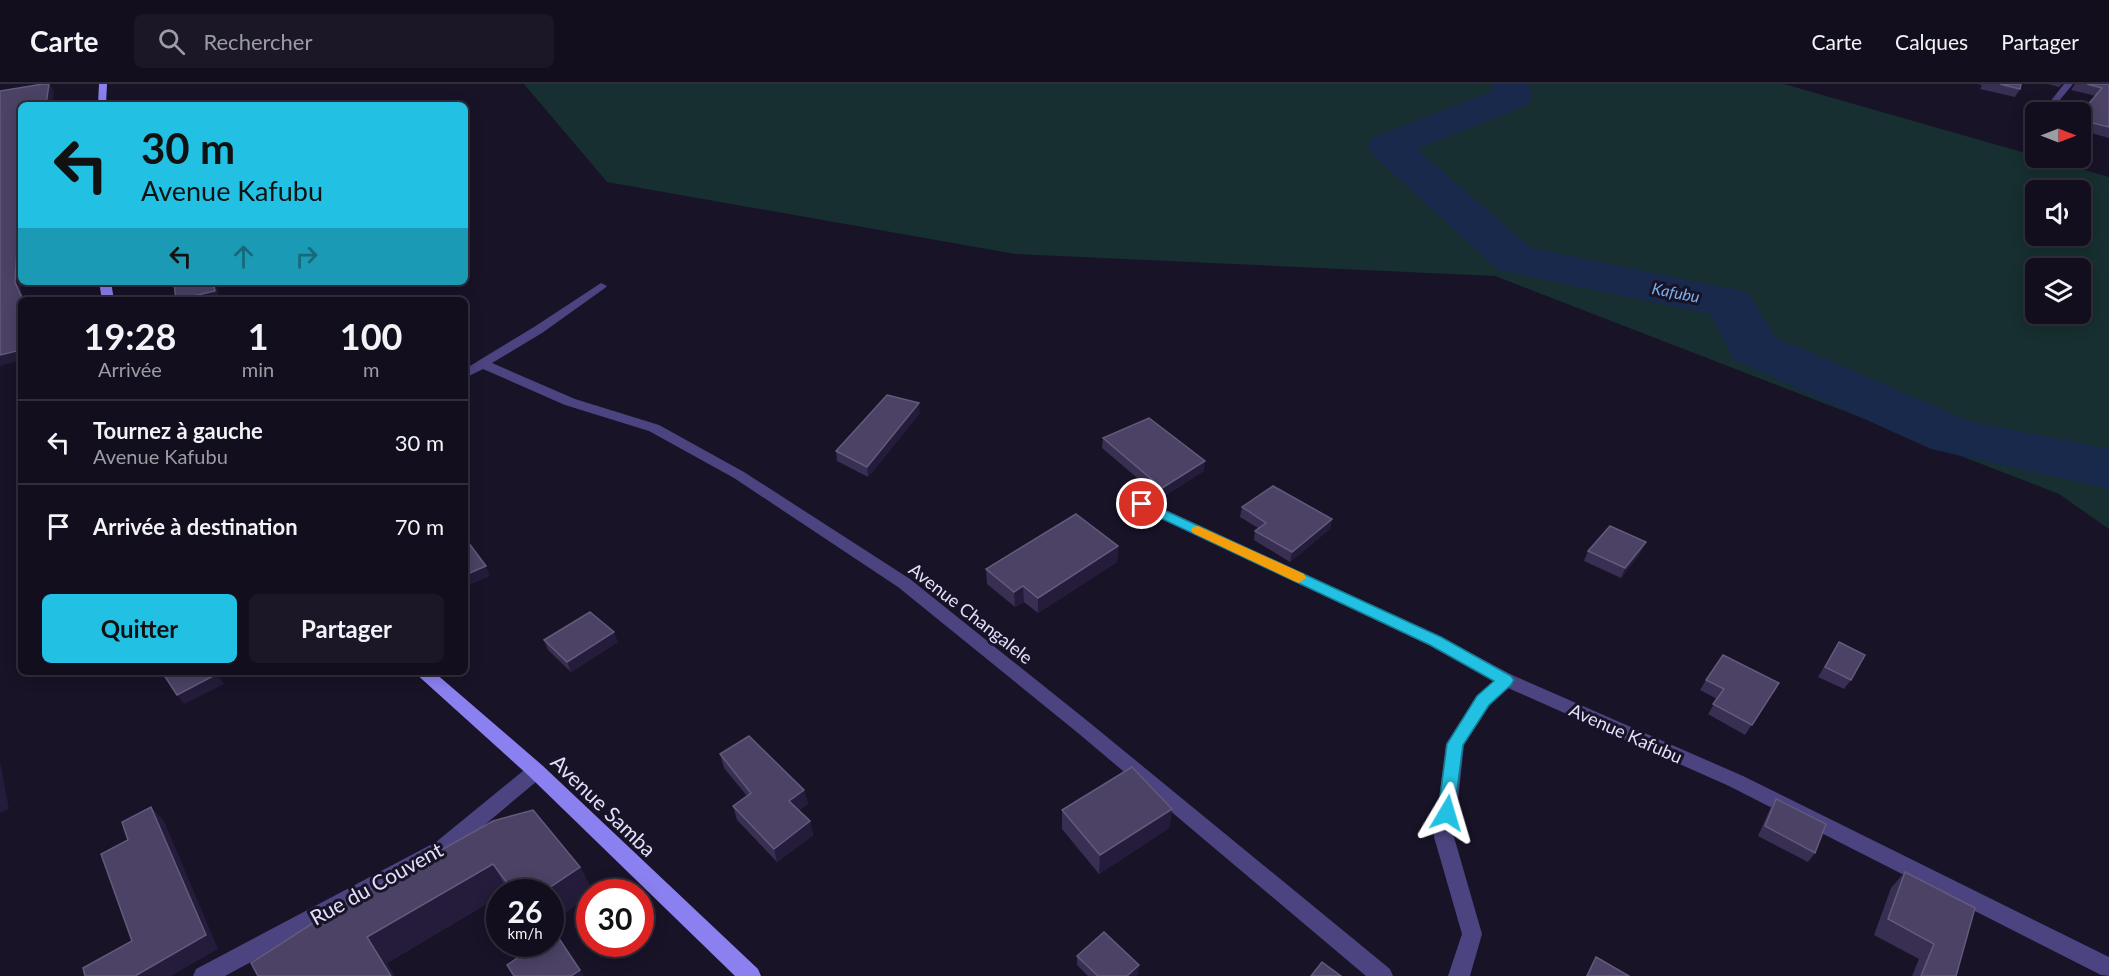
<!DOCTYPE html>
<html lang="fr">
<meta charset="utf-8">
<style>
:root{--surface:#120e1d;--page:#1b1726;--text:#f1f3f6;--muted:#9c9ca4;--line:#312e3b;--accent:#22c1e3}
body{margin:0;font-family:Lato,sans-serif;background:var(--page);color:var(--text);height:100vh;display:flex;flex-direction:column;font-size:22px;white-space:nowrap}
*{box-sizing:border-box;margin:0}
p{font-size:20px;color:var(--muted)}
.icon{flex:none;width:33px;height:33px;fill:none;stroke:currentColor;stroke-width:2;stroke-linecap:round;stroke-linejoin:round}
.map{position:relative;flex:1;overflow:hidden}
.sheet{position:absolute;left:18px;top:213px;width:450px;height:378px;display:flex;flex-direction:column;background:var(--surface);border-radius:9px;box-shadow:0 3px 15px #0003,0 0 0 2px var(--line)}
.sheet>*{flex:none}
.banner{position:absolute;left:18px;top:18px;width:450px;height:183px;border-radius:9px;box-shadow:0 3px 15px #0003,0 0 0 2px var(--line);background:#22c1e3;color:#111;overflow:hidden}
.needle{width:39px;rotate:90deg}
.buttons{position:absolute;left:2025px;top:18px;display:grid;gap:12px}
.buttons a{display:grid;place-items:center;width:66px;height:66px;border-radius:9px;background:var(--surface);box-shadow:0 3px 15px #0003,0 0 0 2px var(--line);font-size:30px}
.speed{position:absolute;left:486px;top:795px;display:flex;gap:12px;font-size:30px;font-weight:700;text-align:center}
.speed>*{display:grid;place-content:center;width:78px;height:78px;border-radius:50%;background:var(--surface);box-shadow:0 3px 15px #0003,0 0 0 2px var(--line);line-height:1}
.speed small{font-size:15px;font-weight:400}
.speed .limit{border:9px solid #d22;background:#fff;color:#111}
.pin{position:absolute;display:grid;place-items:center;width:51px;height:51px;color:#fff;margin:-26px;border:3px solid #fff;border-radius:50%;box-shadow:0 2px 6px #0007}
.me{position:absolute;width:66px;margin:-33px;rotate:7deg;stroke-linejoin:round;filter:drop-shadow(0 0 4px #0008)}
.turn{display:flex;align-items:center;gap:21px;height:126px;padding:0 24px;font-size:27px}
.turn .icon{width:78px;height:78px;stroke-width:2.5}
.turn b{display:block;font-size:42px;line-height:51px}
.lanes{display:flex;align-items:center;height:57px;padding:0 24px;background:#0003;justify-content:center;gap:30px;direction:ltr}
.lanes .off{opacity:.35}
.eta{display:flex;justify-content:space-evenly;align-items:center;height:102px;text-align:center}
.eta b{font-size:36px;font-weight:700;line-height:42px}
.button{display:flex;gap:12px;margin-top:auto;padding:12px 24px}
.button a{flex:1;height:69px;border-radius:9px;background:var(--accent);color:#111;font-size:24px;font-weight:700;line-height:69px;text-align:center}
.button a+a{background:var(--page);color:var(--text)}
ul{padding:0;list-style:none}
li{display:flex;align-items:center;gap:18px;height:84px;padding:0 24px;border-top:2px solid var(--line)}
li div{flex:1}
li b{display:block;font-size:22px}
li em{font-style:normal}
header{display:flex;align-items:center;gap:36px;box-sizing:border-box;height:84px;padding:0 30px;background:var(--surface);border-bottom:2px solid var(--line)}
header strong{font-size:28px}
nav{display:flex;gap:33px;margin-inline-start:auto;font-size:21px}
.search{width:420px;height:54px;background:var(--page);display:flex;align-items:center;gap:15px;box-sizing:border-box;padding:0 21px;border-radius:9px;color:var(--muted);font-size:22px}
.map>svg:first-child{display:block}
.green{fill:#172f30;fill-rule:evenodd}
.lines{fill:none;stroke-linecap:round;stroke-linejoin:round}
.river{fill:#18294c;fill-rule:evenodd}
.street{fill:#4b4480;fill-rule:evenodd}
.secondary{fill:#8b80ef;fill-rule:evenodd}
.wall{fill:#392f53}
.shaded-wall{fill:#241c3a}
.building{fill:#4b4265;stroke:#635a7c;stroke-width:1.5}
.route{fill:#22c1e3;stroke:#167d94;stroke-width:1.5}
.slow{fill:#f59e0b}
.labels{text-anchor:middle;dominant-baseline:central;stroke-width:6;stroke-linejoin:round;paint-order:stroke}
.far-water-label{font-size:16px;font-style:italic;fill:#79afee;stroke:#181327}
.street-label{font-size:18px;fill:#e3defb;stroke:#181327}
.near-street-label{font-size:21px;fill:#e3defb;stroke:#181327}
</style>
<header>
<strong>Carte</strong>
<div class="search"><svg class="icon" aria-label="search" viewBox="0 0 24 24"><circle cx="10" cy="10" r="6"/><path d="M15 15l6 6"/></svg>Rechercher</div>
<nav><a>Carte</a><a>Calques</a><a>Partager</a></nav>
</header>
<div class="map">
<svg width="2109" height="892" viewBox="0 0 2109 892">
<rect width="100%" height="100%" fill="#181327"/>
<!-- green -->
<path class="green" d="M524 0H1784L2109 93V445L2059 410 1495 192 1015 170 607 98ZM2036 106H2080V152H2036ZM2036 184H2080V230H2036Z"/>
<g class="lines">
<!-- river -->
<polygon class="river" points="1491,0 1529,0 1532,13 1527,21 1417,65 1531,164 1748,208 1775,253 1969,337 2109,365 2109,405 1931,365 1734,276 1710,230 1498,186 1373,71 1367,62 1373,53 1493,7"/>
<!-- street -->
<g class="street">
<polygon points="2064,0 2073,0 2050,28 2042,28"/>
<polygon points="601,199 607,202 605,204 542,249 492,279 575,315 659,341 744,388 910,495 1090,639 1390,885 1393,892 1366,892 1078,649 898,503 734,394 649,347 565,321 483,285 465,294 465,285 534,243"/>
<polygon points="1142,415 1441,553 1512,591 1743,692 2109,873 2109,892 2101,891 1729,702 1508,604 1489,622 1464,661 1454,753 1482,850 1470,892 1448,892 1462,850 1434,753 1446,660 1477,612 1494,597 1429,561 1137,423 1135,420"/>
<polygon points="536,679 543,682 545,687 543,692 450,770 225,892 193,892 196,885 436,758 529,682"/>
</g>
<!-- secondary -->
<g class="secondary">
<polygon points="99,0 107,0 106,21 98,21"/>
<polygon points="99,198 111,198 114,216 102,216"/>
<polygon points="414,588 434,588 543,682 758,885 761,892 735,892 529,692"/>
</g>
</g>
<!-- wall -->
<g class="wall">
<polygon points="1977,0 2021,0 2020,5 2015,13 1980,5 1982,1"/>
<polygon points="2048,0 2062,0 2059,3"/>
<polygon points="2075,0 2109,0 2109,54 2080,46 2080,30 2096,12 2071,6"/>
<polygon points="920,329 868,393 837,377 836,367"/>
<polygon points="1103,354 1204,387 1161,414 1102,364"/>
<polygon points="1242,423 1332,435 1330,445 1290,478 1254,456 1255,447 1258,444 1240,433"/>
<polygon points="1118,462 1117,478 1038,529 1024,518 1015,523 987,500 986,485"/>
<polygon points="1588,467 1641,468 1621,494 1584,477"/>
<polygon points="544,556 618,558 571,588 548,566"/>
<polygon points="1839,558 1851,596 1844,605 1818,593"/>
<polygon points="1706,596 1779,599 1745,651 1708,630 1717,615 1700,606"/>
<polygon points="720,670 804,706 808,720 799,726 810,737 813,751 777,778 737,736 733,722 747,712 724,684"/>
<polygon points="1776,715 1815,769 1808,778 1758,752 1770,725"/>
<polygon points="1172,725 1169,744 1099,790 1062,745 1062,726"/>
<polygon points="493,737 580,783 593,808 510,808 508,807 505,808 500,808 500,812 387,879 258,892"/>
<polygon points="1905,788 1956,892 1912,892 1919,875 1874,851 1891,804"/>
<polygon points="1077,872 1138,890 1136,892 1088,892 1077,881"/>
<polygon points="1596,873 1629,892 1586,892"/>
</g>
<!-- shaded-wall -->
<g class="shaded-wall">
<polygon points="49,0 54,7 52,21 46,21"/>
<polygon points="21,144 21,207 25,216 23,216 15,198 18,145"/>
<polygon points="213,198 216,198 220,216 177,216"/>
<polygon points="21,266 21,276 0,282 0,271"/>
<polygon points="919,319 920,329 868,393 867,383"/>
<polygon points="1205,377 1204,387 1161,414 1162,404"/>
<polygon points="1332,435 1330,445 1290,478 1292,468"/>
<polygon points="1646,458 1641,468 1621,494 1625,484"/>
<polygon points="1118,462 1117,478 1038,529 1038,514"/>
<polygon points="486,482 490,492 465,503 465,491"/>
<polygon points="1023,502 1024,518 1015,523 1014,508"/>
<polygon points="614,548 618,558 571,588 567,578"/>
<polygon points="215,588 224,600 184,620 177,611"/>
<polygon points="0,677 9,725 0,729"/>
<polygon points="804,706 808,720 793,731 789,717"/>
<polygon points="151,723 164,737 218,865 171,892 135,892"/>
<polygon points="1172,725 1169,744 1099,790 1100,771"/>
<polygon points="810,737 813,751 777,778 774,765"/>
<polygon points="493,780 508,807 505,808 500,808 500,812 387,879 395,892 391,892 367,853"/>
<polygon points="580,783 593,808 590,808 590,812 550,840 550,808 543,808"/>
<polygon points="1139,881 1138,890 1136,892 1127,892"/>
<polygon points="580,886 584,892 571,892"/>
</g>
<!-- building -->
<g class="building">
<polygon points="43,0 49,0 46,21 21,21 21,144 18,145 15,198 23,216 21,216 21,266 0,271 0,7"/>
<polygon points="2000,0 2021,0 2020,5"/>
<polygon points="2087,0 2109,0 2109,43 2080,36 2080,30 2102,4"/>
<polygon points="174,198 213,198 215,207 176,216"/>
<polygon points="887,311 919,319 867,383 836,367"/>
<polygon points="1149,334 1205,377 1162,404 1103,354"/>
<polygon points="1273,402 1332,435 1292,468 1255,447 1266,439 1242,423"/>
<polygon points="1076,430 1118,462 1038,514 1023,502 1014,508 986,485"/>
<polygon points="1610,442 1646,458 1625,484 1588,467"/>
<polygon points="465,454 486,482 465,491"/>
<polygon points="590,528 614,548 567,578 544,556"/>
<polygon points="1839,558 1865,571 1851,596 1825,583"/>
<polygon points="1723,571 1779,599 1752,641 1713,620 1724,605 1706,596"/>
<polygon points="162,588 215,588 217,590 177,611"/>
<polygon points="749,652 804,706 789,717 810,737 774,765 733,722 751,709 720,670"/>
<polygon points="1132,683 1172,725 1100,771 1062,726"/>
<polygon points="1776,715 1826,740 1815,769 1765,742"/>
<polygon points="151,723 206,851 135,892 85,892 83,884 132,857 101,770 128,756 122,738"/>
<polygon points="533,726 580,783 543,808 514,808 493,780 367,853 391,892 258,892 251,879 327,830 493,737"/>
<polygon points="1905,788 1975,824 1956,892 1921,892 1934,860 1888,835"/>
<polygon points="550,841 580,886 571,892 514,892 507,881 523,870 517,860 550,860"/>
<polygon points="1104,848 1139,881 1127,892 1098,892 1077,872"/>
<polygon points="1596,873 1629,892 1587,892"/>
<polygon points="1322,878 1341,892 1311,892"/>
</g>
<!-- route -->
<polygon class="route" points="1142,416 1441,553 1511,592 1514,596 1511,601 1489,621 1463,661 1453,735 1447,737 1440,735 1438,729 1447,660 1477,612 1494,597 1430,561 1137,423 1135,420 1137,417"/>
<!-- slow -->
<polygon class="slow" points="1198,442 1304,490 1306,494 1299,499 1294,497 1193,449 1191,446 1193,443"/>
<g class="labels">
<!-- far-water labels -->
<g class="far-water-label">
<text transform="translate(1676 208) rotate(11)">Kafubu</text>
</g>
<!-- street labels -->
<g class="street-label">
<text transform="translate(971 529) rotate(38)">Avenue Changalele</text>
<text transform="translate(1626 649) rotate(24)">Avenue Kafubu</text>
</g>
<!-- near-street labels -->
<g class="near-street-label">
<text transform="translate(604 721) rotate(44)">Avenue Samba</text>
<text transform="translate(376 799) rotate(-29)">Rue du Couvent</text>
</g>
</g>
</svg>
<div class="buttons">
<a><svg class="needle" viewBox="-14 -14 28 28"><path d="M0-13l5 13h-10z" fill="#e53935"/><path d="M0 13l5-13h-10z" fill="#9c9ca4"/></svg></a>
<a><svg class="icon" aria-label="sound" viewBox="0 0 24 24"><path d="M4 9h4l5-4v14l-5-4H4zM17 9q2 3 0 6"/></svg></a>
<a><svg class="icon" aria-label="layers" viewBox="0 0 24 24"><path d="M12 4l9 5-9 5-9-5zM3 14l9 5 9-5"/></svg></a>
</div>
<div class="speed"><div>26<small>km/h</small></div><div class="limit">30</div></div>
<div class="pin" style="left:1142px;top:420px;background:#d93025"><svg class="icon" aria-label="arrive" viewBox="0 0 24 24"><path d="M6 21V4h12l-3 4 3 4H6"/></svg></div>
<svg class="me" style="left:1447px;top:729px" viewBox="-20 -20 40 40"><path d="M0-17L14 15 0 8-14 15z" fill="#22c1e3" stroke="#fff" stroke-width="4"/></svg>
<div class="banner">
<div class="turn"><svg class="icon" aria-label="left" viewBox="0 0 24 24"><path d="M17 20v-9H6M10 6l-5 5 5 5"/></svg><div><b>30 m</b>Avenue Kafubu</div></div>
<div class="lanes"><svg class="icon" aria-label="left" viewBox="0 0 24 24"><path d="M17 20v-9H6M10 6l-5 5 5 5"/></svg><svg class="icon off" aria-label="ahead" viewBox="0 0 24 24"><path d="M12 20V5M6 11l6-6 6 6"/></svg><svg class="icon off" aria-label="right" viewBox="0 0 24 24"><path d="M7 20v-9h11M14 6l5 5-5 5"/></svg></div>
</div>
<section class="sheet">
<div class="eta">
<div><b>19:28</b><p>Arrivée</p></div>
<div><b>1</b><p>min</p></div>
<div><b>100</b><p>m</p></div>
</div>
<ul>
<li><svg class="icon" aria-label="left" viewBox="0 0 24 24"><path d="M17 20v-9H6M10 6l-5 5 5 5"/></svg><div><b>Tournez à gauche</b><p>Avenue Kafubu</p></div><em>30 m</em></li>
<li><svg class="icon" aria-label="arrive" viewBox="0 0 24 24"><path d="M6 21V4h12l-3 4 3 4H6"/></svg><div><b>Arrivée à destination</b></div><em>70 m</em></li>
</ul>
<div class="button"><a>Quitter</a><a>Partager</a></div>
</section>
</div>
